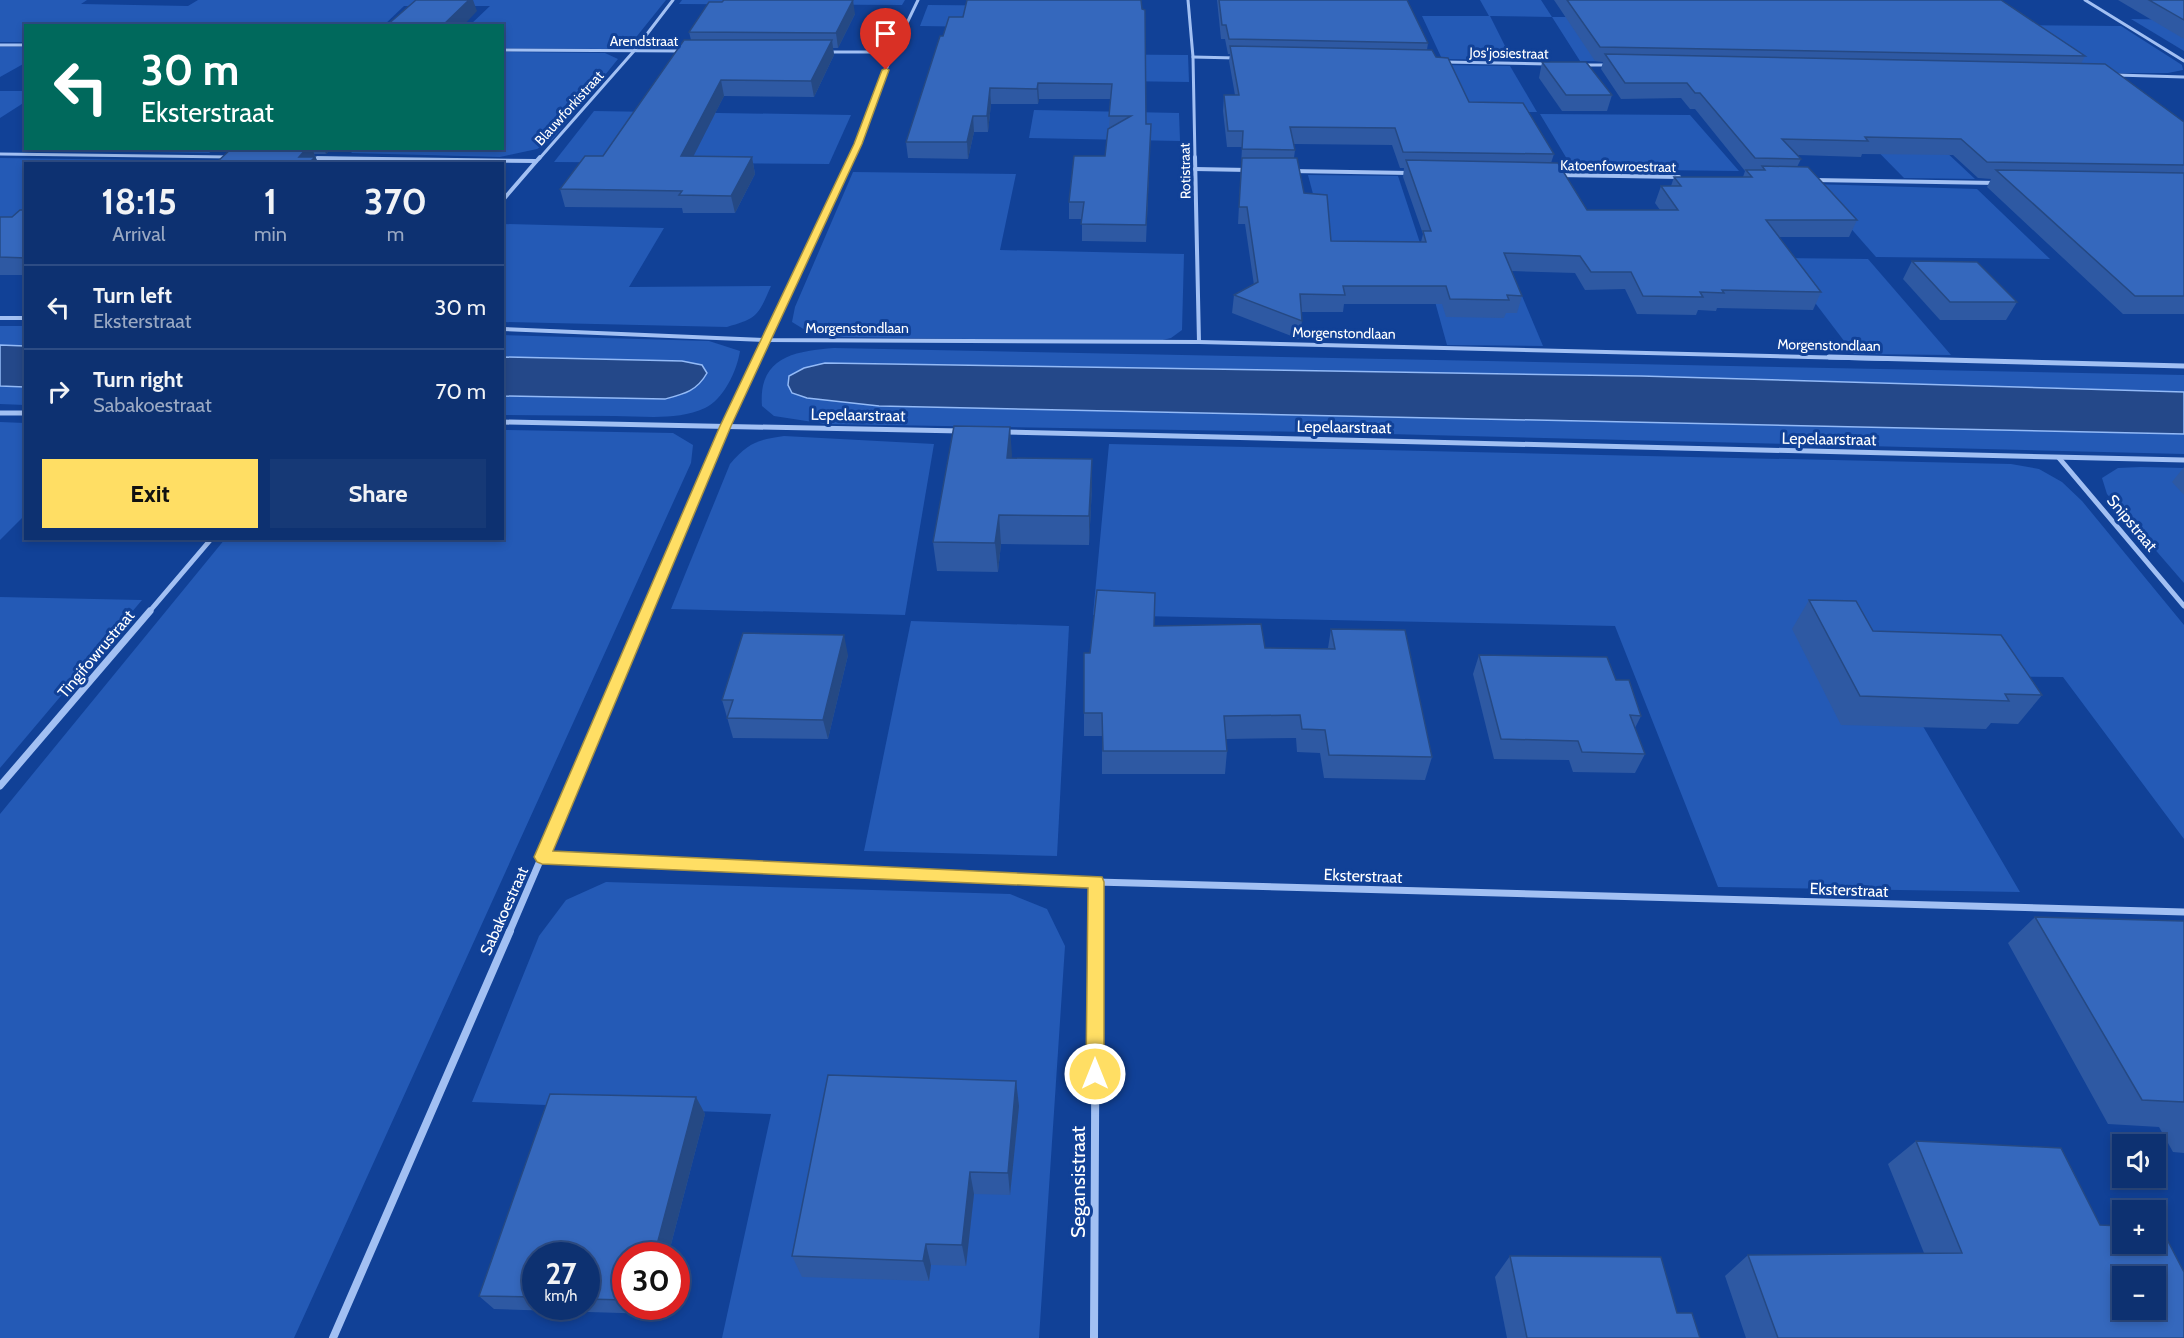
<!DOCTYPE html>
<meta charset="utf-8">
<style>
:root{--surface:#0d3171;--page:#163976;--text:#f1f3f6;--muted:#9aa9c3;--line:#2d4c84;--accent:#ffde64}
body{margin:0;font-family:Cabin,sans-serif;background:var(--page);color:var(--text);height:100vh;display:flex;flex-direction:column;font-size:22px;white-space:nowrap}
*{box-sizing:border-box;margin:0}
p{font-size:20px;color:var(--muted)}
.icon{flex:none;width:33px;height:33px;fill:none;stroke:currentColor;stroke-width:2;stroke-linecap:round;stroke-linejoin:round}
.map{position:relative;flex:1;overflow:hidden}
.details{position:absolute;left:24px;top:162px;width:480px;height:378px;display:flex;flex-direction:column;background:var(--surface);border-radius:0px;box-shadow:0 3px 9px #0003,0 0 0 2px var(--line)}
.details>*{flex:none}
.guide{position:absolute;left:24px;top:24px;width:480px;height:126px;border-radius:0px;box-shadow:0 3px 9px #0003,0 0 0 2px var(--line);background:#00695c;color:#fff;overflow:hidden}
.tools{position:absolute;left:2112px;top:1134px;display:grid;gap:12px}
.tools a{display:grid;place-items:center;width:54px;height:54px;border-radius:0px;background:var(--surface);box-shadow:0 3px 9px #0003,0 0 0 2px var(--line);font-size:30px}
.speed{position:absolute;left:522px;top:1242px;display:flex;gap:12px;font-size:30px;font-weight:700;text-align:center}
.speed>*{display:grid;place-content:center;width:78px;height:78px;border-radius:50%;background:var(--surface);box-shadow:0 3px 9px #0003,0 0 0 2px var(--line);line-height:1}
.speed small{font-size:15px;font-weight:400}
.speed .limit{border:9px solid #d22;background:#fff;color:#111}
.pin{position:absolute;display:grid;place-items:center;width:51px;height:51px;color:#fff;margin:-62px -26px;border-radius:50% 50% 50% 0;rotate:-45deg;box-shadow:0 0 6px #0007}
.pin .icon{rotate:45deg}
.me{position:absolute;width:66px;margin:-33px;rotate:0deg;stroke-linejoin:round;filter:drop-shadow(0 0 4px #0008)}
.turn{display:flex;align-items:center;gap:21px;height:126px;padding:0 18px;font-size:27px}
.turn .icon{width:78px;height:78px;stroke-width:2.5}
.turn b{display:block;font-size:42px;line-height:51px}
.eta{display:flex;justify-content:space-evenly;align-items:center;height:102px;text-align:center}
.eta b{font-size:36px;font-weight:700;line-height:42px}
.primary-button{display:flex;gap:12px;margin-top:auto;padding:12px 18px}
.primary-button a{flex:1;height:69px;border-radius:0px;background:var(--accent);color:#111;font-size:24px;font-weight:700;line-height:69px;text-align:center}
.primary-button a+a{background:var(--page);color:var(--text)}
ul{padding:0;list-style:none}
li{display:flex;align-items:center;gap:18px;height:84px;padding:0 18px;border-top:2px solid var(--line)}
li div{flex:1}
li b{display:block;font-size:22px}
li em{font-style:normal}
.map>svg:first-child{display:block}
.green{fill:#245ab6}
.water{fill:#244889;stroke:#93baf7;stroke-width:1.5}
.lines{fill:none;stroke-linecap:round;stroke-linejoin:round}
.minor-far4{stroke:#a2c0f3;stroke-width:3}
.minor-far3{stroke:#a2c0f3;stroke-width:4}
.minor-far2{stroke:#a2c0f3;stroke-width:5}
.minor-far1{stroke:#a2c0f3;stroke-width:7}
.minor{stroke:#a2c0f3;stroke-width:8}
.wall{fill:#2e59a3;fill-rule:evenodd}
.shaded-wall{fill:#254984}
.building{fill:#3568bd;stroke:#254984;stroke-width:1.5;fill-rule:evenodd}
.route{fill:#ffde64;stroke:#a69041;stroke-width:1.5}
.labels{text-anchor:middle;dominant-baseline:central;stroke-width:6;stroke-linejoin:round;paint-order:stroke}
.far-street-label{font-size:14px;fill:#fff;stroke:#114197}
.street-label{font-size:16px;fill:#fff;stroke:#114197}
.near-street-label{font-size:20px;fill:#fff;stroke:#114197}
</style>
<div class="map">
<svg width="2184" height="1338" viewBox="0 0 2184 1338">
<rect width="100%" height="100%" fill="#114197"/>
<!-- green -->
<g class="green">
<polygon points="0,0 87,0 81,4 188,6 198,0 666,0 633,41 626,45 606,49 503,48 502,26 470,25 490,6 404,6 383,26 26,26 25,42 0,42"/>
<polygon points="682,0 905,0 902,5 679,4"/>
<polygon points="1480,0 1541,0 1552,17 1618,17 1650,62 1580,61 1552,17 1490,16 1512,60 1442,59 1422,16 1489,16"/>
<polygon points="928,5 1055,6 1054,28 920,26"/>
<polygon points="2131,19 2184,20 2184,51"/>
<polygon points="2014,25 2121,26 2182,65 2183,70 2168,73 2086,73"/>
<polygon points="0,47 26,47 25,63 0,77"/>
<polygon points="503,52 605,53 618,59 552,140 537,149 500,157 351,153 356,148 502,148"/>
<polygon points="1050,54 1188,55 1189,82 1048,80"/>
<polygon points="1445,65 1510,66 1537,112 1469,112"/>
<polygon points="0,91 25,91 25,102 0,118"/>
<polygon points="1034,110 1179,113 1180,141 1029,138"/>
<polygon points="594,111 851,115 829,164 554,162"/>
<polygon points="1540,114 1690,115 1739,171 1573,169"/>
<polygon points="1846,119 1912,120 1975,179 1904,178"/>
<polygon points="86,149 86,148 215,149 209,153 83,151"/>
<polygon points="0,158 221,161 219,164 26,164 25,222 0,221"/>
<polygon points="853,172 1016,174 1000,250 1184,254 1182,330 1171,338 1154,342 844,337 810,333 792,322 795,307"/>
<polygon points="1308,175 1398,176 1422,249 1327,247"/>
<polygon points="1812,184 1977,189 2050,259 1876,257"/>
<path d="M503 224 664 228 629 287 771 286C758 315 759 318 727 327L503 322Z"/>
<polygon points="1421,251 1504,253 1543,346 1447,345"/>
<polygon points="1781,258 1868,259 1951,355 1854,354"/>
<polygon points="0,326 25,326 25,346 0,345"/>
<path d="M503 335 709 341 740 351C737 371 723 400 705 408 677 421 643 416 614 416 577 416 540 415 503 415V396L665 399 702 365 682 361 503 357Z"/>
<path d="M834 348 2184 375V392L1641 376 825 363 804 368 807 398 879 406 2184 434V454L1309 432 826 424 774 416 762 406C758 357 795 351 834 348Z"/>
<polygon points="0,386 25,387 25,405 0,404"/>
<polygon points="0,422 25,423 26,514 0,540"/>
<polygon points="503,430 673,433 693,445 691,463 294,1338 0,1338 0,814 225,539 502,538"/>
<path d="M784 436 934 444 905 615 671 609 730 464C748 443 757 440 784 436Z"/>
<polygon points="1109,444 2011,464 2039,469 2062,482 2082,501 2184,625 2184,839 2063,677 1893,675 2020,892 1718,887 1615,626 1093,615"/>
<polygon points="2141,467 2184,468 2184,583 2107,494 2102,478 2118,468"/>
<polygon points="0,597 142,600 0,768"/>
<polygon points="911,621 1069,626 1057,856 864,851"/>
<polygon points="606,882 1010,894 1047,909 1065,946 1039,1338 722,1338 771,1114 472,1102 539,936 566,900"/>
</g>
<!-- water -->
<g class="water">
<polygon points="0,345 25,346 25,387 0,386"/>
<path d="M503 357 682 361 702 365 707 373C697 391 684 394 665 399L503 396Z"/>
<polygon points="825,363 1641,376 2184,392 2184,434 879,406 807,398 792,393 788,385 789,376 804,368"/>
</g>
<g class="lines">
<!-- minor-far4 -->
<g class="minor-far4">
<polyline points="1188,0 1193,57 1195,159"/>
<polyline points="2085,0 2184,61"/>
<polyline points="0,45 26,45"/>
<polyline points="502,50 682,51"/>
<polyline points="827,52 893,52"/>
<polyline points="1193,57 1236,58"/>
<polyline points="1444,62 1548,64"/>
<polyline points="1582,65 1608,65"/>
<polyline points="2116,75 2184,77"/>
<polyline points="0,154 230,157"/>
<polyline points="310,158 369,159"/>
<polyline points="539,159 634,51 673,0"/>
<polyline points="851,159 893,52 918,0"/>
</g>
<!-- minor-far3 -->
<g class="minor-far3">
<polyline points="1195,157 1199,342"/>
<polyline points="310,158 536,161"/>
<polyline points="1195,169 1248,170"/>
<polyline points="1291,171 1410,173"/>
<polyline points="1558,175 1679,177"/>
<polyline points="1813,180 1997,183"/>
<polyline points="502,201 540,157"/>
<polyline points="0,318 26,318"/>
<polyline points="502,329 765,340 1199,342 1890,359"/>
<polyline points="757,359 852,157"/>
</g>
<!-- minor-far2 -->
<g class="minor-far2">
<polyline points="1829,357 2184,366"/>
<polyline points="0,413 26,413"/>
<polyline points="502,422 961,431"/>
<polyline points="1004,432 2184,460"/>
<polyline points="2059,458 2184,606"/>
<polyline points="149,612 212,538"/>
<polyline points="646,612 725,426 757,357"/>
</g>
<!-- minor-far1 -->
<g class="minor-far1">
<polyline points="0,786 150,611"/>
<polyline points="542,857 1096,882 2184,912"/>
<polyline points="509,933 647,611"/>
<polyline points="1096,933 1096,882"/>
</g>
<!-- minor -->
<g class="minor">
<polyline points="333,1338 510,931"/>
<polyline points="1094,1338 1096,931"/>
</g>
</g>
<!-- wall -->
<g class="wall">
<polygon points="1141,0 1146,124 1151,124 1146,242 1082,241 1082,219 1069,219 1069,202 1105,156 1109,128 1111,99 1039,99 1038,104 991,104 988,132 974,132 968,159 908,158 906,142 943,36 963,17"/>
<path d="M1217 0H1407L1428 43 1427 50 1436 57 1469 102 1554 154 1551 163 1587 210H1660L1655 203 1661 186H1671L1674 177H1743L1745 171 1695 109H1690L1681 98 1621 99 1601 69 1603 62 1595 61 1554 0H2001L2085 56 2081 64 2184 122V314H2123L1987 187 1991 179 1978 178 1953 155 1862 154 1861 157 1798 155 1801 159 1797 167 1857 220 1849 237H1779L1821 292 1813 310 1717 308 1716 311 1698 310 1696 315 1637 314 1625 289 1585 290 1575 273 1512 271 1522 296 1517 313H1506L1504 318 1446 317 1442 304H1344L1343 312H1301L1302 321 1299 339 1232 313 1234 295 1254 285 1245 224H1238L1242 147H1227L1223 111 1224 95H1235L1229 61 1230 54H1228L1225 39H1221ZM1294 144 1392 145 1400 168H1404L1403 177 1423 234 1421 242 1331 241 1304 193 1294 158 1295 150Z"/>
<polygon points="2118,0 2184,0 2184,39"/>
<polygon points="855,14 838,48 833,48 834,55 814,97 724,96 693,156 752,157 755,174 735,213 683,213 682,208 565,207 560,189 603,156 691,40 689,32"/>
<polygon points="1542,62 1612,95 1607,111 1562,111 1539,78"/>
<polygon points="232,148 332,148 326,154 314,154 318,162"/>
<polygon points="26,210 26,275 0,275 0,217 12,217"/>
<polygon points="1912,261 2017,302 2006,320 1940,320 1903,279"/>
<polygon points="1010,427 1011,458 1092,487 1089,545 1001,544 998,572 937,571 933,542"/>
<polygon points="2184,467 2184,495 2172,482"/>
<polygon points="1809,600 1873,631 2042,695 2018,724 1991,723 1986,729 1841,725 1792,629"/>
<polygon points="1154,626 1265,648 1328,648 1331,629 1432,757 1425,780 1324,778 1320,753 1297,752 1296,738 1226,739 1227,751 1225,774 1102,774 1102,736 1084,736 1084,713 1090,653"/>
<polygon points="848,655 828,739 733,738 722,700"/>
<polygon points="1479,655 1641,716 1635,728 1645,754 1635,773 1573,772 1569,760 1494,759 1473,674"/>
<polygon points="2035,917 2184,921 2184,1153 2173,1152 2159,1127 2108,1124 2008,943"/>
<polygon points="1016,1081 1019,1106 1010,1195 974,1194 966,1266 931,1265 929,1281 802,1277 792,1256"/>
<path d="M696 1097 705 1114 668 1256H626V1306H655L653 1314 494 1309 479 1296ZM536 1256H586V1306H536Z"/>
<polygon points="1916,1141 2100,1225 2184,1338 1746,1338 1725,1276 1748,1255 1924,1253 1888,1164"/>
<polygon points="1510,1256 1677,1313 1700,1338 1507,1338 1495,1277"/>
</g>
<!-- shaded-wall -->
<g class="shaded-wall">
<polygon points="469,0 473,0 477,11 463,26 442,26"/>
<polygon points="853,0 855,14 838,48 836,33"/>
<polygon points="832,40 834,55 814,97 811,81"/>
<polygon points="721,80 724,96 685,173 681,156"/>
<polygon points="1038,83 1039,99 1038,104 1037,89"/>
<polygon points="990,88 991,104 988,132 987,116"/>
<polygon points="973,116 974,132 968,159 967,142"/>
<polygon points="307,148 312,148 318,164 302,164 299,157"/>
<polygon points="324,148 332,148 326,154"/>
<polygon points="752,157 755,174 735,213 731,196"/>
<polygon points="1010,427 1012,455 1008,486 1007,458"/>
<polygon points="1092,459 1092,487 1089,545 1089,516"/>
<polygon points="999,515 1001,544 998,572 995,543"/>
<polygon points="844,635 848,655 828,739 823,720"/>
<polygon points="1016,1081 1019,1106 1010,1195 1008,1173"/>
<polygon points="696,1097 705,1114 668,1256 654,1256"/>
<polygon points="970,1172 974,1194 966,1266 962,1245"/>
<polygon points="926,1244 931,1265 929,1281 923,1261"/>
<polygon points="647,1306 655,1306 653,1314"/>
</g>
<!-- building -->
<g class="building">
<polygon points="416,0 469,0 442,26 386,26"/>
<polygon points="724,0 853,0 836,33 689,32 709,2 722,2"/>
<polygon points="967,0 1141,0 1142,9 1145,10 1146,124 1151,124 1146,225 1081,224 1084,202 1069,202 1074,156 1105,156 1108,129 1131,116 1109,116 1112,84 1038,83 1037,89 990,88 987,116 973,116 967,142 906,142 940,36 943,36 949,17 963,17"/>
<polygon points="1219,0 1407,0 1428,43 1229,39 1226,25 1222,25"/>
<polygon points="1567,0 2001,0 2085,56 1600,47"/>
<polygon points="2149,0 2184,0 2184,20"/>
<polygon points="684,40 832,40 811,81 721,80 681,156 752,157 731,196 679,195 682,191 560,189 585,156 603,156"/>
<polygon points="1230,46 1432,50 1436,57 1448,58 1469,102 1523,103 1554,154 1403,152 1395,128 1290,127 1295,150 1242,149 1243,131 1228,131 1224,95 1239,95"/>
<polygon points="1605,54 2105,64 2184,122 2184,165 1987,162 1961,139 1865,137 1868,141 1782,139 1801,159 1755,158 1700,93 1695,93 1687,83 1625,83"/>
<polygon points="1542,62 1586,62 1612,95 1566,95"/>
<polygon points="232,148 307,148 299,157 315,157 308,164 215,164"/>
<polygon points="1242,158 1297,158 1304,193 1327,195 1331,241 1426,242 1423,231 1431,231 1406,160 1558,163 1587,210 1678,210 1661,186 1681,186 1674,177 1752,177 1746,170 1765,170 1762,166 1808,167 1857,220 1766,220 1821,292 1722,290 1724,293 1700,292 1703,297 1643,296 1631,272 1591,272 1580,256 1504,253 1522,296 1507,295 1509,300 1450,299 1446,286 1343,286 1345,295 1300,294 1302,321 1234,295 1258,282 1247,207 1239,207"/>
<polygon points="1996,170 2184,173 2184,296 2135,296"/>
<polygon points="20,210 26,210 26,258 0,257 0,217 12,217"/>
<polygon points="1912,261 1977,262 2017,302 1950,302"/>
<polygon points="954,426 1010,427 1007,458 1092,459 1089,516 999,515 995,543 933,542"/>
<polygon points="1097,590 1155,593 1154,626 1261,624 1265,648 1335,649 1331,629 1405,630 1432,757 1329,755 1325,730 1302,729 1300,715 1224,716 1227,751 1103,751 1102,713 1084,713 1084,653 1090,653"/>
<polygon points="1809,600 1856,601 1873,631 2001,635 2042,695 2005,694 2009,701 1860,696"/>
<polygon points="743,633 844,635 823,720 727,718 733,700 722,700"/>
<polygon points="1479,655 1607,657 1616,680 1629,680 1641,716 1630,715 1645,754 1582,752 1578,741 1501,739"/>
<polygon points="2035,917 2184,921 2184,1102 2142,1100"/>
<polygon points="828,1075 1016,1081 1008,1173 970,1172 962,1245 926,1244 923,1261 792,1256"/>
<polygon points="550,1094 696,1097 654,1256 626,1256 626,1300 586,1299 586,1256 536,1256 536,1297 479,1296"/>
<path d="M1916 1141 2061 1148 2100 1225 2122 1226V1244H2156V1228H2161L2184 1272V1338H1778L1748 1255 1962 1253ZM2122 1276H2156V1310H2122Z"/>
<polygon points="1510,1256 1661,1257 1677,1313 1692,1313 1700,1338 1527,1338"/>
</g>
<!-- route -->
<polygon class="route" points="886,68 889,70 862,144 731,426 553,851 1102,877 1104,882 1104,1074 1102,1080 1095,1083 1089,1080 1086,1074 1088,888 542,864 537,862 534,857 720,426 854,144 882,70"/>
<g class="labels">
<!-- far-street labels -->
<g class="far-street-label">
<text x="644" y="41">Arendstraat</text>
<text transform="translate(1509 53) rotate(1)">Jos'josiestraat</text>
<text transform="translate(569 108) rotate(-48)">Blauwforkistraat</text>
<text transform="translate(1618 166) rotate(1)">Katoenfowroestraat</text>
<text transform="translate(1185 171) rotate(-91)">Rotistraat</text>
<text x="857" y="328">Morgenstondlaan</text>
<text transform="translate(1344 333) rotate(1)">Morgenstondlaan</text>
<text transform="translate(1829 345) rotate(1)">Morgenstondlaan</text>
</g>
<!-- street labels -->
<g class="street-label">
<text transform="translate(858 415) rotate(1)">Lepelaarstraat</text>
<text transform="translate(1344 427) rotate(1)">Lepelaarstraat</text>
<text transform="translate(1829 439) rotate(1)">Lepelaarstraat</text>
<text transform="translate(2132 523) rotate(50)">Snipstraat</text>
<text transform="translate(96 654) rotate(-50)">Tingifowrustraat</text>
<text transform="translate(1363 876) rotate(2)">Eksterstraat</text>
<text transform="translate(1849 890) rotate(2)">Eksterstraat</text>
<text transform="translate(504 911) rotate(-66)">Sabakoestraat</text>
</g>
<!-- near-street labels -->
<g class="near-street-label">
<text transform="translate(1078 1182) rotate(-90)">Segansistraat</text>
</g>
</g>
</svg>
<div class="tools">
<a><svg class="icon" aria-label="sound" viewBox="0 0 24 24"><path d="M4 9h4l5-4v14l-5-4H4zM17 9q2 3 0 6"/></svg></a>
<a>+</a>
<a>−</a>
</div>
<div class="speed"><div>27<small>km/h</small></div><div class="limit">30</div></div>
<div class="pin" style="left:886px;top:70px;background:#d93025"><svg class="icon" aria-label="arrive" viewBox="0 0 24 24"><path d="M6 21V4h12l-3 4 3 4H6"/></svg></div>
<svg class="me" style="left:1095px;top:1074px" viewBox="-20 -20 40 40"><circle r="17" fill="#ffde64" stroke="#fff" stroke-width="3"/><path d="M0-11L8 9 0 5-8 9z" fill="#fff"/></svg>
<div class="guide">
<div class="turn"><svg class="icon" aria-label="left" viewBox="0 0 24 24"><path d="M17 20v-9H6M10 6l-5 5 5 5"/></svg><div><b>30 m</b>Eksterstraat</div></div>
</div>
<section class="details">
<div class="eta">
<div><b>18:15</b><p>Arrival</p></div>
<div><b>1</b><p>min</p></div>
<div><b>370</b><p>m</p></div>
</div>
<ul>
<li><svg class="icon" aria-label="left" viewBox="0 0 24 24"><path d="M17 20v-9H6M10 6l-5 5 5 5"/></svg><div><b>Turn left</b><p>Eksterstraat</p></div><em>30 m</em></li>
<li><svg class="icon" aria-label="right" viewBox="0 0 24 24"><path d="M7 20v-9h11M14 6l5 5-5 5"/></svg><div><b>Turn right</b><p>Sabakoestraat</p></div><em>70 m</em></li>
</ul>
<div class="primary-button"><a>Exit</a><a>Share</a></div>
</section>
</div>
